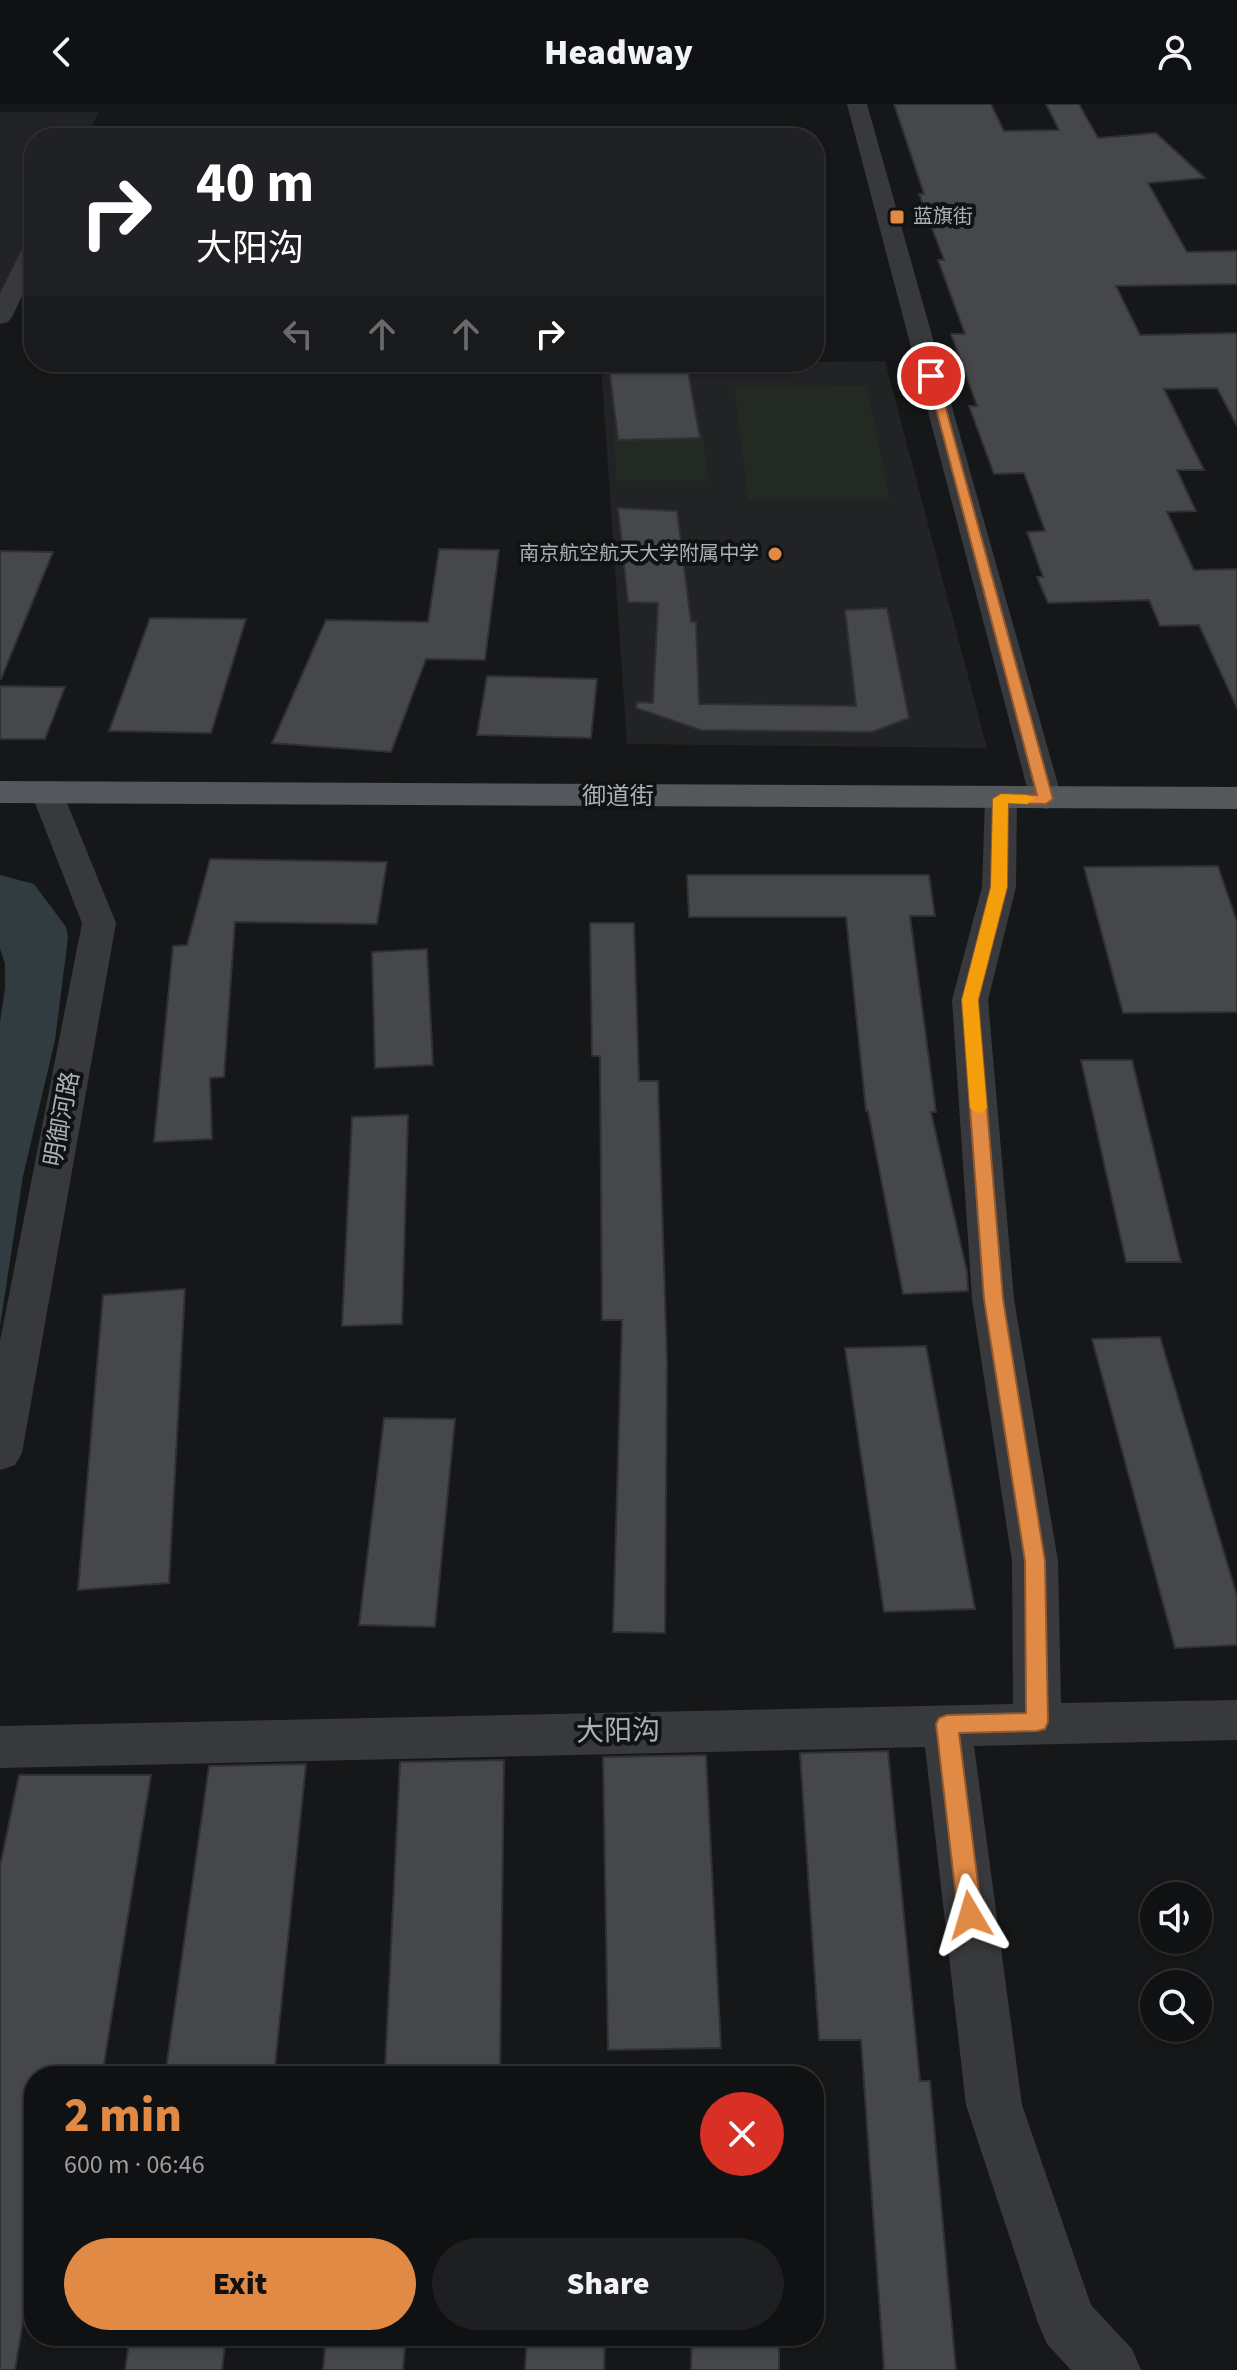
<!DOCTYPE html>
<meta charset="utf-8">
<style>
:root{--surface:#101112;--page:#1e1f20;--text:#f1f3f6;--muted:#9c9d9f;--line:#303132;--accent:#e18a45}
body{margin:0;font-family:"Source Sans 3","Noto Sans SC",sans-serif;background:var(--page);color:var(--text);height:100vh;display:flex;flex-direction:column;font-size:30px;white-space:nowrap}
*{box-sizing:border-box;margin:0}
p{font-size:26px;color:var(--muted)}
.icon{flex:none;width:44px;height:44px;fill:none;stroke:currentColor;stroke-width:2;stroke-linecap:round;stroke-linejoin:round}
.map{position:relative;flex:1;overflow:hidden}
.panel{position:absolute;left:24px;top:1962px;width:800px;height:280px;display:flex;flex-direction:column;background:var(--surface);border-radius:32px;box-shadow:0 2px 6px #0004,0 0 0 2px var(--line)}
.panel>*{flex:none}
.hud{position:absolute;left:24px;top:24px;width:800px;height:244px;border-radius:32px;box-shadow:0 2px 6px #0004,0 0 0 2px var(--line);background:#202124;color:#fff;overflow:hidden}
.tools{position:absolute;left:1140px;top:1778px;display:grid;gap:16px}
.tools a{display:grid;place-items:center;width:72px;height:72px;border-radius:50%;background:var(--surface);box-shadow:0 2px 6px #0004,0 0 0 2px var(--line);font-size:40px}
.pin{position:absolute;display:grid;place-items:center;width:68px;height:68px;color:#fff;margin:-34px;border:4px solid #fff;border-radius:50%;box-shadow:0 2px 8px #0007}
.me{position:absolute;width:88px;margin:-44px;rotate:353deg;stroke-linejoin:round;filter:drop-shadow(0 0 6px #0008)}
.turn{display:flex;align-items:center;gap:28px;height:168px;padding:0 40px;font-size:36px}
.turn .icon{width:104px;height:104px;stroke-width:2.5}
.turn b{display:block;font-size:56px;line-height:68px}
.lanes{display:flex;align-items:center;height:76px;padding:0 40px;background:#0003;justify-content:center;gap:40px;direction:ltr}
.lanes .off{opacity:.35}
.round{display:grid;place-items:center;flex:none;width:84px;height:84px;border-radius:42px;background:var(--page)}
.summary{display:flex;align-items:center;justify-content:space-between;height:136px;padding:0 40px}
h1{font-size:48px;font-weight:800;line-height:60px;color:var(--accent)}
.button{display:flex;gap:16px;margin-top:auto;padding:16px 40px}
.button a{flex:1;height:92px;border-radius:48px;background:var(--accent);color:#111;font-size:32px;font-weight:800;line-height:92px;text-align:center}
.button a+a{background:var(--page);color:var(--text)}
header{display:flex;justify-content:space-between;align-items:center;height:104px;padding:0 40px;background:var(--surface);font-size:36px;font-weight:800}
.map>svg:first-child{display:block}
.built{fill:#222325}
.green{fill:#232a23}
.water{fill:#303c40}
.building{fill:#45474b;stroke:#303134;stroke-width:2}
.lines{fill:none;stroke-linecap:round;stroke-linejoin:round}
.minor{fill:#38393c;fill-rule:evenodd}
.major{fill:#54575b;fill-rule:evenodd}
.route{fill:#e18a45;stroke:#925a2d;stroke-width:2}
.slow{fill:#f59e0b}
.poi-dot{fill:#e18a45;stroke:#111213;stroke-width:3}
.labels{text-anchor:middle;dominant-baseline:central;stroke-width:8;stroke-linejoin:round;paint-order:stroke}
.far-poi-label{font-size:20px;fill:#a9b0b7;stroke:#111213;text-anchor:start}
.street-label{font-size:24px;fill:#a9b0b7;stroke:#111213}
.near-street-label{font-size:28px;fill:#a9b0b7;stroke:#111213}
</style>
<header><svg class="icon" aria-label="back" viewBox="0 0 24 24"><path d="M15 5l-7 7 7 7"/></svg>Headway<svg class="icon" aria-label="person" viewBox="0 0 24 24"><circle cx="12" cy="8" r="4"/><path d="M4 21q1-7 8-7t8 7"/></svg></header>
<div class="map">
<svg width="1237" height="2266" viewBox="0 0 1237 2266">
<rect width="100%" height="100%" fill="#161718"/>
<!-- built -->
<g class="built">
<polygon points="0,8 99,8 86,34 34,34 34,138 0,206"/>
<polygon points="885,257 987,644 627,640 601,261"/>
</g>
<!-- green -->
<g class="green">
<polygon points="867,282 890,396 748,396 734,283"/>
<polygon points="614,328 703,329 708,377 616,377"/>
</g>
<!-- water -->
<polygon class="water" points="0,771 34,780 66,823 68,834 55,936 23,1072 0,1222 0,918 5,884 5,860 0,844"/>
<!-- building -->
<g class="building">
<polygon points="894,0 991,0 1004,27 1059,26 1046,0 1079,0 1098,34 1156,29 1205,74 1148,79 1187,148 1237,147 1237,180 1116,182 1140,231 1237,229 1237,322 1217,284 1164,285 1204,366 1177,366 1196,407 1167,408 1194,466 1237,465 1237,604 1199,521 1160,522 1149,496 1048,499 1037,473 1043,473 1027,428 1045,427 1024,369 994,370 969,302 977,302 951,230 965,230 938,156 944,156 919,90 924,90"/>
<polygon points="687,262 700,334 618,336 609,263"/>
<polygon points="618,404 677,407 691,518 696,518 699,600 856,602 845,506 887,504 909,614 872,628 701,626 636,604 637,598 653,599 658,499 628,498"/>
<polygon points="439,445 499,446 485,556 426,555 391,648 272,639 326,516 428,518"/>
<polygon points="0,447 53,448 1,575 0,575"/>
<polygon points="150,514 246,515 211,629 109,627"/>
<polygon points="487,572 597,575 591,634 477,631"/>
<polygon points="0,582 65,583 45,635 0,635"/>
<polygon points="210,755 387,758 377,820 235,818 224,973 210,974 212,1035 154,1038 173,842 187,841"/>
<polygon points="1218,762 1237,818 1237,908 1123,909 1084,763"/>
<polygon points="687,771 929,771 935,812 910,812 936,1008 931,1008 967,1168 968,1187 903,1190 868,1007 866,1007 846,813 689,813"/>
<polygon points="590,819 634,819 639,977 658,977 667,1257 665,1529 613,1528 622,1216 602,1216 600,952 592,952"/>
<polygon points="427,845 433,961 375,964 372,848"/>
<polygon points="1081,956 1132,956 1181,1158 1126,1158"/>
<polygon points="408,1011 402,1220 342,1222 352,1013"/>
<polygon points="185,1185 169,1479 78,1486 103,1191"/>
<polygon points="1160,1233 1237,1492 1237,1541 1175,1544 1092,1235"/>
<polygon points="926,1242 975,1505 884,1508 845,1244"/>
<polygon points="384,1314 455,1315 435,1523 359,1521"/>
<polygon points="888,1647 920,1977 930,1977 956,2266 884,2266 861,1936 819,1936 800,1649"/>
<polygon points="706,1651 721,1944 608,1946 603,1653"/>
<polygon points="504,1656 500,1963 385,1966 400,1658"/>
<polygon points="306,1660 274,1972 165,1972 209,1662"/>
<polygon points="19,1671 151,1671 102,1972 34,1972 34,2151 15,2266 0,2266 0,1762"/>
<polygon points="130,2232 226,2232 222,2266 125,2266"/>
<polygon points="326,2232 406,2232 403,2266 323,2266"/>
<polygon points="527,2232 605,2232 604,2266 525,2266"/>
<polygon points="692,2232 779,2232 779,2266 691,2266"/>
</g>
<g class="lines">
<!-- minor -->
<g class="minor">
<polygon points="847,0 867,0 1062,695 1057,702 1046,705 1035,702 1030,695"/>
<polygon points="34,136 34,167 12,213 8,218 0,220 0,189 23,143 26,138"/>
<polygon points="47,679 58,682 63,689 116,819 22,1349 15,1361 0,1366 0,1237 82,819 31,689 36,682"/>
<polygon points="1001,685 1012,688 1017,695 1016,783 988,896 1014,1195 1058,1457 1061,1599 1237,1596 1237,1636 974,1642 1022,2001 1091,2201 1132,2245 1141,2266 1071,2266 1047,2240 1038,2219 966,2001 925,1643 0,1664 0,1622 1013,1600 1012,1457 972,1195 952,896 982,783 985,695 990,688"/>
</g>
<!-- major -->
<polygon class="major" points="0,677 1237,683 1237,705 0,699"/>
</g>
<!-- route -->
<polygon class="route" points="927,270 937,272 1053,695 1046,700 1008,699 1007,783 978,896 1003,1195 1045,1457 1048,1618 1045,1625 1037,1627 959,1629 982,1811 979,1818 970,1821 962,1818 958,1811 936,1620 939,1614 947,1611 1026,1609 1025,1457 984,1195 962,896 991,783 993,695 1001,690 1037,691"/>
<!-- slow -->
<polygon class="slow" points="1001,690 1027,691 1035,695 1027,700 1008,699 1007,783 978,896 987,1004 979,1010 970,1004 962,896 991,783 993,695"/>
<!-- markers -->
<g class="poi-dot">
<rect x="889" y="105" width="16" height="16" rx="4"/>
<circle cx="775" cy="450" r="8"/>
</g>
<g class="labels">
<!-- far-poi labels -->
<g class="far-poi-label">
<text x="913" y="113">蓝旗街</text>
<text x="759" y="450" text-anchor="end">南京航空航天大学附属中学</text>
</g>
<!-- street labels -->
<g class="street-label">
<text x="618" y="692">御道街</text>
<text transform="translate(62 1015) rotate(-79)">明御河路</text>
</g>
<!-- near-street labels -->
<g class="near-street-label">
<text transform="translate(618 1627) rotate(-1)">大阳沟</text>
</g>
</g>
</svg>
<div class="tools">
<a><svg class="icon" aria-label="sound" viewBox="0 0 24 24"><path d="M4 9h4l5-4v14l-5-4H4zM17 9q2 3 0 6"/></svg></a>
<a><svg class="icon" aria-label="search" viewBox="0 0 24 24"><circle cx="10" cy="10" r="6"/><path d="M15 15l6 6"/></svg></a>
</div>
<div class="pin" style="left:931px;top:272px;background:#d93025"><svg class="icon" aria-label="arrive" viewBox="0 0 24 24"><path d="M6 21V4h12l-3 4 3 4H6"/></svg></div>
<svg class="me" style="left:970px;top:1811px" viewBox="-20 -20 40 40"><path d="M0-17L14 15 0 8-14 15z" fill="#e18a45" stroke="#fff" stroke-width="4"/></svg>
<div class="hud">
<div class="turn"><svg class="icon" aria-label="right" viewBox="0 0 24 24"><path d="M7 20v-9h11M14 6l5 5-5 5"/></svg><div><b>40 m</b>大阳沟</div></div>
<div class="lanes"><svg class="icon off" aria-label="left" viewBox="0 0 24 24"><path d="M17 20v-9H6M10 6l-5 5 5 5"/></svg><svg class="icon off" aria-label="ahead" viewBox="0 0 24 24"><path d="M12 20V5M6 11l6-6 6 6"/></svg><svg class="icon off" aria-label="ahead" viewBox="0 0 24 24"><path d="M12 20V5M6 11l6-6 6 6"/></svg><svg class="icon" aria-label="right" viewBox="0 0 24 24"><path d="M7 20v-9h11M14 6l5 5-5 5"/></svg></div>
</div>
<section class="panel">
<div class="summary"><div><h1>2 min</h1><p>600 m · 06:46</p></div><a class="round" style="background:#d93025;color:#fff"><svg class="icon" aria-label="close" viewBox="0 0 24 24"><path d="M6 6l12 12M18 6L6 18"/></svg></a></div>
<div class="button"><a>Exit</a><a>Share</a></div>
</section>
</div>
